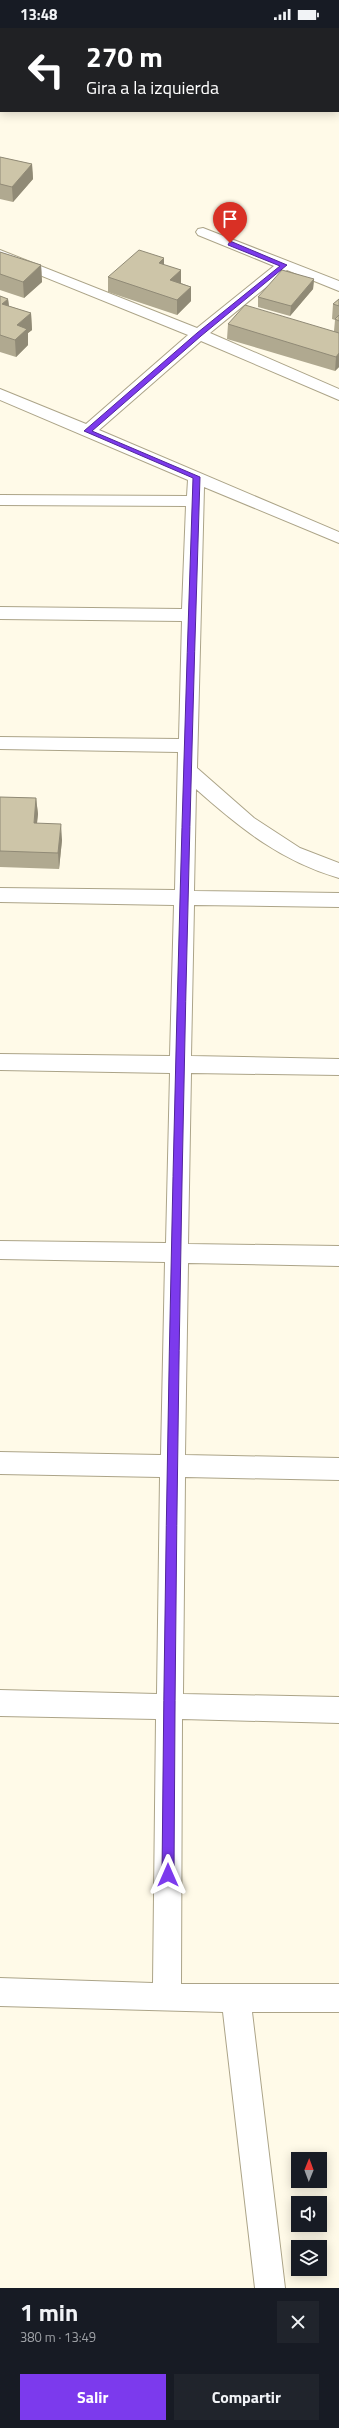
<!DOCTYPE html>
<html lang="es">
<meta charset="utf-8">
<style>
:root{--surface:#171b24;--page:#20242c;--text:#f1f3f6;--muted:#9ea1a6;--accent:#7c3aed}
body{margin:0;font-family:"Titillium Web",sans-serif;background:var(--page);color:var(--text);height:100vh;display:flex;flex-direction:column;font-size:15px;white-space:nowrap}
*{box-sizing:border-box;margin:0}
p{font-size:13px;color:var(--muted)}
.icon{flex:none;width:22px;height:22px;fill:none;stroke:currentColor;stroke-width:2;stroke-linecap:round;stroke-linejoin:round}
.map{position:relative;height:2260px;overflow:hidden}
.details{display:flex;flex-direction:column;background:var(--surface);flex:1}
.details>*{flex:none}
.hud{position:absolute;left:0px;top:0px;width:339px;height:84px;box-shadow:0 2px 10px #0003;background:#202124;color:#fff;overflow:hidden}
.needle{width:26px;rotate:1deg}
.controls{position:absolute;left:291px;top:2124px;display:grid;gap:8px}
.controls a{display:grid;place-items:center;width:36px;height:36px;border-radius:0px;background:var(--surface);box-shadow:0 2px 10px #0003;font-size:20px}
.pin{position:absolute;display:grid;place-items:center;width:34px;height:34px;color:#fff;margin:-41px -17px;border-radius:50% 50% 50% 0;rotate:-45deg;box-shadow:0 0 4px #0007}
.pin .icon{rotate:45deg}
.me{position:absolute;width:44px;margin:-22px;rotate:0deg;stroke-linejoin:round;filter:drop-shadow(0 0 3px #0008)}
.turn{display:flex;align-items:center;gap:14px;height:84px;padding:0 20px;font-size:18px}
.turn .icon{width:52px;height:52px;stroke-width:2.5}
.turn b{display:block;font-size:28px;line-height:34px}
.round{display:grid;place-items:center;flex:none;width:42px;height:42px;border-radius:0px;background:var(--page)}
.head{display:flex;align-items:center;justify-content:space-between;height:68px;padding:0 20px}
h1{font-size:24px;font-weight:700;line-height:30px}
.action{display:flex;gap:8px;margin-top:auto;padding:8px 20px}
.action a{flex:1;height:46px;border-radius:0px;background:var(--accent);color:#fff;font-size:16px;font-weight:700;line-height:46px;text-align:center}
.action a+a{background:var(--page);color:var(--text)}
.status{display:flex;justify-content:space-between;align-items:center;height:28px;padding:0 20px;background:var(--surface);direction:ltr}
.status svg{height:11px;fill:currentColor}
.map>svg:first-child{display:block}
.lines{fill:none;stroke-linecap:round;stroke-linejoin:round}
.minor-casing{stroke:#aca488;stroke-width:2}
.minor{fill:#fff;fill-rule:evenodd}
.wall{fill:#b0a990}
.shaded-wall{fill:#908a76}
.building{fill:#cdc5a8;stroke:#908a76}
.route{fill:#7c3aed;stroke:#51269a}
</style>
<div class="status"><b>13:48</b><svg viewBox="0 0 49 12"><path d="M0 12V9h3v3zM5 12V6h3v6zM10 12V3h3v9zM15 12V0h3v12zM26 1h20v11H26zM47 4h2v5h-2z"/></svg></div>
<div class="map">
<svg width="339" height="2260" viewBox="0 0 339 2260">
<rect width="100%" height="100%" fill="#fffae8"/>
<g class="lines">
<!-- minor casing -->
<g class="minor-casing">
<path id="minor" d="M203 200 339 253V263L287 242 210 305 339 361V372L201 313 99 402 339 504V515L204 459 197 740 254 790 300 820 339 835V850C281 833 241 801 196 761L194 863 339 865V879L194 877 191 1028 339 1031V1047L191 1045 188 1216 339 1218V1238L188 1235 185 1427 339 1430V1452L185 1449 183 1666 339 1669V1695L182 1691 181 1956H339V1984H252L285 2260H255L223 1984 0 1978V1950L153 1955 156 1691 0 1688V1662L157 1666 160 1449 0 1446V1424L161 1427 165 1234 0 1231V1213L166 1215 170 1045 0 1042V1026L170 1028 174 877 0 874V860L175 862 178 724 0 721V709L179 711 182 593 0 591V579L182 581 186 478 0 477V467L187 468 188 452 0 372V361L86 396 188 307 0 231V222L197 300 274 238 198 207 196 204 198 201Z"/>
</g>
<!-- minor -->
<use href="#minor" class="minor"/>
</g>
<!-- wall -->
<g class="wall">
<polygon points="0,129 32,136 33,151 13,174 0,171"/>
<polygon points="0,224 41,237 42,254 24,270 0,262"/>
<polygon points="164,237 181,242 181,255 191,259 191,273 177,287 108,264 108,249"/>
<polygon points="314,251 313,261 290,288 258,279 258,269"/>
<polygon points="0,268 8,271 9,278 31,285 32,302 28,305 28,317 16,329 0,324"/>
<polygon points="339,271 339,339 335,343 227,311 228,296 334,303 335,292 332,291 333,276"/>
<polygon points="0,769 36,770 38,786 37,795 62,812 59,841 0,839"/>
</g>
<!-- shaded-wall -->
<g class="shaded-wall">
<polygon points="32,136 33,151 13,174 12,159"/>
<polygon points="164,230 164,245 159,235"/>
<polygon points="41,237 42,254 24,270 23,254"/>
<polygon points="181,242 181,257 170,252"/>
<polygon points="314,251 313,261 290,288 291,278"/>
<polygon points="191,259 191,273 177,287 177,272"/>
<polygon points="8,271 10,287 2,276"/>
<polygon points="31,285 32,302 28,305 28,317 16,329 15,312 17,297"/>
<polygon points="339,325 339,339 335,343 336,329"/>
<polygon points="36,770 38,786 35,811 34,795"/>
<polygon points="61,796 62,812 59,841 58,825"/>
</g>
<!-- building -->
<g class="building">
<polygon points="0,129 32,136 12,159 0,156"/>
<polygon points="139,222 164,230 159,235 181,242 170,252 191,259 177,272 108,249"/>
<polygon points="0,224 41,237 23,254 0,246"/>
<polygon points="282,242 314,251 291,278 258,269"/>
<polygon points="0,268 8,271 2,276 31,285 17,297 27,301 15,312 0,307"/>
<polygon points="339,271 339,278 333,276"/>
<polygon points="245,277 339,305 339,325 336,329 228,296"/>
<polygon points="339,287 339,293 335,291"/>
<polygon points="0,769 36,770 34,795 61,796 58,825 0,823"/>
</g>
<!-- route -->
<path class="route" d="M230 213 287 237 201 308 92 403 200 449C185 915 176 1381 174 1847L168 1853 162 1847C166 1381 177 916 193 450L84 403 197 305 280 238 228 217Z"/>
</svg>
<div class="controls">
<a><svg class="needle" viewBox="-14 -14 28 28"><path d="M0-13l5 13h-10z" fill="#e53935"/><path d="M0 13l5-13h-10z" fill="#9ea1a6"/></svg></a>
<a><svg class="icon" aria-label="sound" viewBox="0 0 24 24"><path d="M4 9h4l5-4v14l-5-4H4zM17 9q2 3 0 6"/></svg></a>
<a><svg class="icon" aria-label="layers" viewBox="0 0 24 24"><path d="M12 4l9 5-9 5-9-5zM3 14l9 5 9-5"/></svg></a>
</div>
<div class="pin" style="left:230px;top:215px;background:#d93025"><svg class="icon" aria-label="arrive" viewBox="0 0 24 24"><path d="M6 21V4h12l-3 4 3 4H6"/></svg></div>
<svg class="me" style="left:168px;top:1847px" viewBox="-20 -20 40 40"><path d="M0-17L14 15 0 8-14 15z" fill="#7c3aed" stroke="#fff" stroke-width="4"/></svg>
<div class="hud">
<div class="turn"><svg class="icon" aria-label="left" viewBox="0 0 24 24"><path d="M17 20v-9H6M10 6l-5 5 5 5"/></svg><div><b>270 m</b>Gira a la izquierda</div></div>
</div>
</div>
<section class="details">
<div class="head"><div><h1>1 min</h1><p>380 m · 13:49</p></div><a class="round"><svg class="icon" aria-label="close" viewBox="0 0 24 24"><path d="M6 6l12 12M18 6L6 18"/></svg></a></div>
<div class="action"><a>Salir</a><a>Compartir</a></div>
</section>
